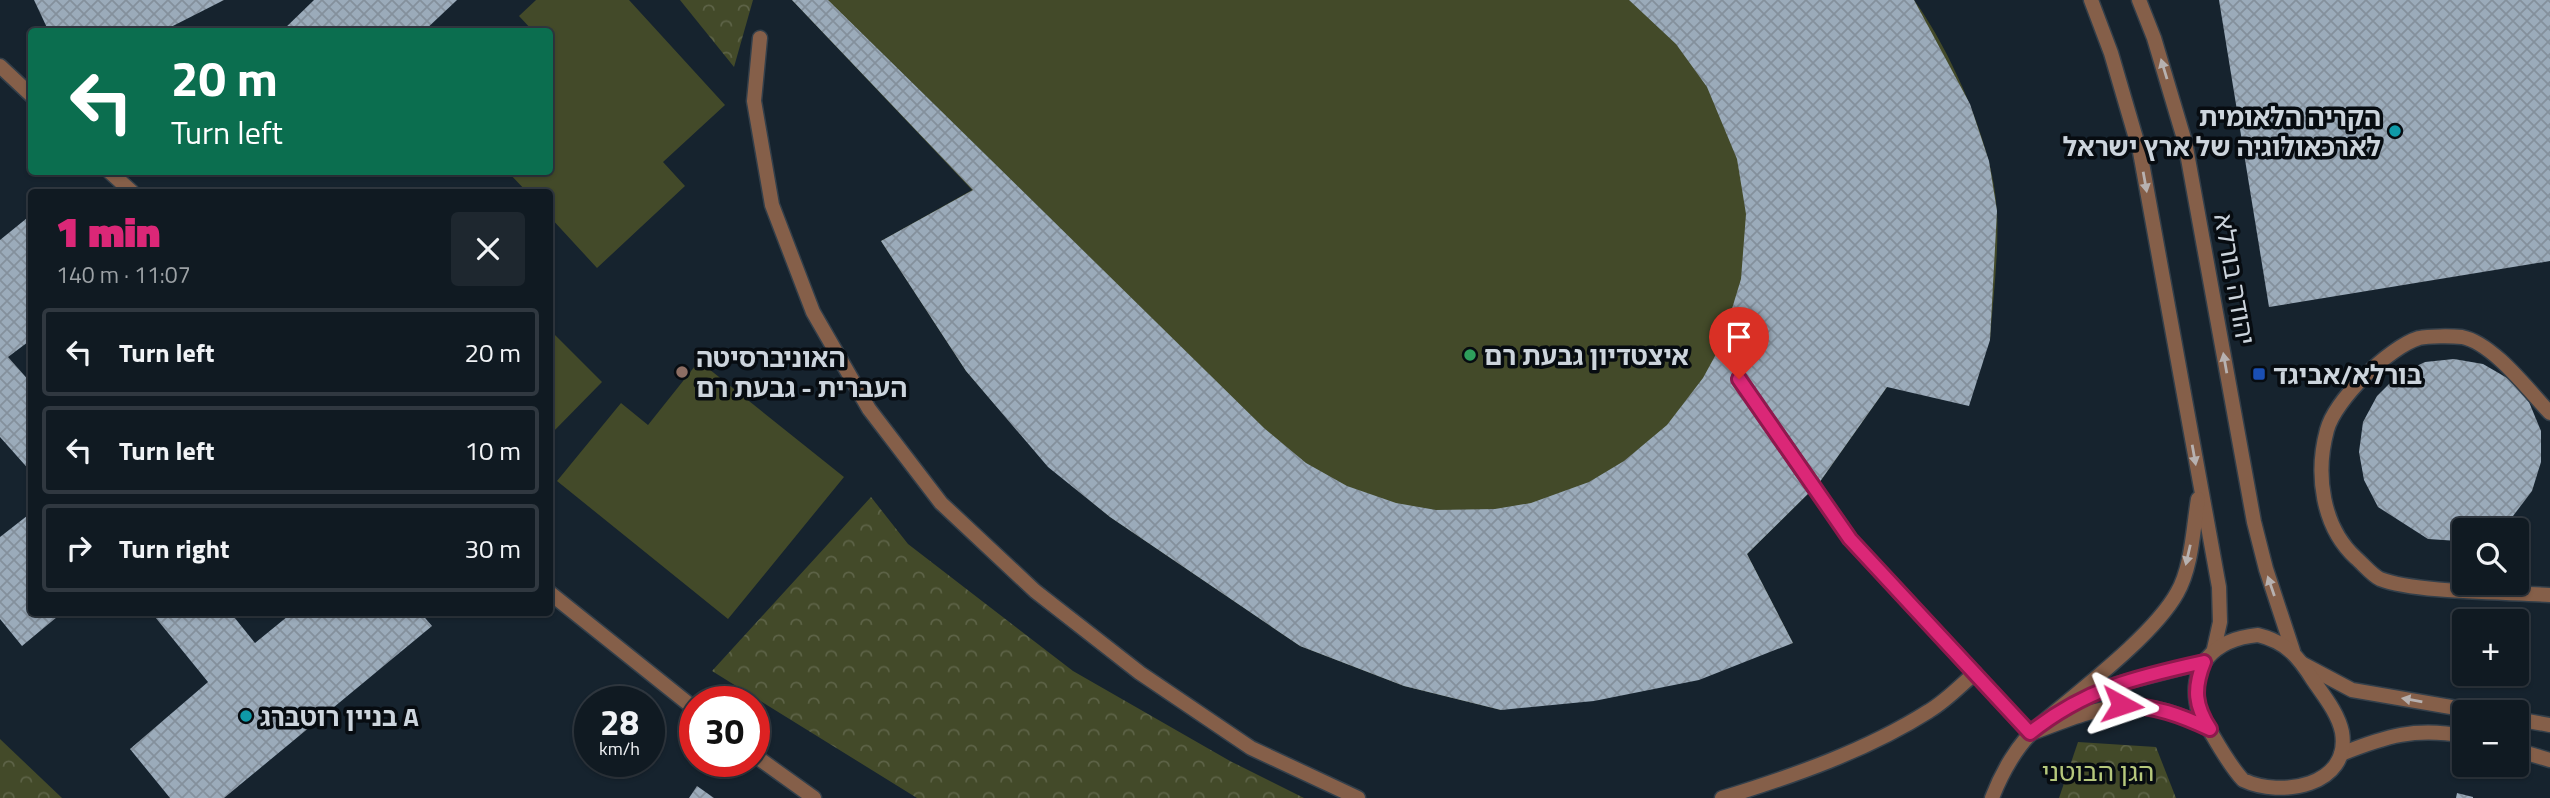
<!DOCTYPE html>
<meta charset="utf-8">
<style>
:root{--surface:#101a22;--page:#1e272f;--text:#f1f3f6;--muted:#9ca1a5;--line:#303840;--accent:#db2777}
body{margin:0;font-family:"Titillium Web","Noto Sans Hebrew",sans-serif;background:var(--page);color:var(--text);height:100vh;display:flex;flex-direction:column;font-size:26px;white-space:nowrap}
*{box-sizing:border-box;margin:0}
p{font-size:23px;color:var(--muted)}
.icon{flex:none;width:38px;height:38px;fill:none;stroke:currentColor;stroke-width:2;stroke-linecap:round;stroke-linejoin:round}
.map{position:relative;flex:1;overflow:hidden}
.sheet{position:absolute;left:28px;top:189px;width:525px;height:427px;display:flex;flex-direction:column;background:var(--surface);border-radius:7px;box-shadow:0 2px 5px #0004,0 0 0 2px var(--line)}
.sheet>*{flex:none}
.top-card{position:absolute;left:28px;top:28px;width:525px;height:147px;border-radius:7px;box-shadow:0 2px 5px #0004,0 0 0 2px var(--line);background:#0b6e4f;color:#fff;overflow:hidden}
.fabs{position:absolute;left:2452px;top:518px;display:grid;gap:14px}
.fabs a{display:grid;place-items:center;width:77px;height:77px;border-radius:7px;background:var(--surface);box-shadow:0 2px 5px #0004,0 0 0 2px var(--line);font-size:35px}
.speed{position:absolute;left:574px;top:686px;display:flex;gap:14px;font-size:35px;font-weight:700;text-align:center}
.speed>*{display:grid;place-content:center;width:91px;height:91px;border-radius:50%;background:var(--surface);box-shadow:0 2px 5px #0004,0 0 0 2px var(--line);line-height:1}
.speed small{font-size:18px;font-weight:400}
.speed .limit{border:10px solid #d22;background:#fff;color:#111}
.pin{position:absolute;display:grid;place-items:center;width:60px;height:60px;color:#fff;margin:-72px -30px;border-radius:50% 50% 50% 0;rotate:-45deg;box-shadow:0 0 7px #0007}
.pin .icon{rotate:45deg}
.me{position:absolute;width:77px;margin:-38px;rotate:95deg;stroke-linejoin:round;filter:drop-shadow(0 0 5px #0008)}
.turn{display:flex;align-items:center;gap:24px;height:147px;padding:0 28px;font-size:32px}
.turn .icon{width:91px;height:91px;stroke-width:2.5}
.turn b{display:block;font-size:49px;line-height:60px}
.round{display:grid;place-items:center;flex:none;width:74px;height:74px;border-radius:7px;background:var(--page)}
.headline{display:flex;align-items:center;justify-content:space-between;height:119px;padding:0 28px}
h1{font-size:42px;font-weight:800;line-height:52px;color:var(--accent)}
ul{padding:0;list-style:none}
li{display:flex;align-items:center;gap:21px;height:88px;margin:0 14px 10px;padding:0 14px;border:4px solid var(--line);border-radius:7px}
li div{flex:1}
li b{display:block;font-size:26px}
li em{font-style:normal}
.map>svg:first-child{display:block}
.grass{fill:#434a29}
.forest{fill:url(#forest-crowns)}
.building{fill:url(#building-cross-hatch)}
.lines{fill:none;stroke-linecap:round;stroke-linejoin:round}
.service-casing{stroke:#333f4a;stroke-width:17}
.minor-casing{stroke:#333f4a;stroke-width:17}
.tertiary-casing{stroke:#333f4a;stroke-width:17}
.service{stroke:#855f49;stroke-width:14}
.minor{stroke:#855f49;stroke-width:14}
.tertiary{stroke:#855f49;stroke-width:14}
.oneway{fill:#b7b1b0}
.route-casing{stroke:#8e194d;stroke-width:18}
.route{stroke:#db2777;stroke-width:12}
.culture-dot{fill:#0f9aa8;stroke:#070c11;stroke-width:2.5}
.leisure-dot{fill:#2e9e5b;stroke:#070c11;stroke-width:2.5}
.education-dot{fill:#8d6e63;stroke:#070c11;stroke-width:2.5}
.transit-dot{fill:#1a4fb4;stroke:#070c11;stroke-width:2.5}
.labels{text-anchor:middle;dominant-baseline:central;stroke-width:7;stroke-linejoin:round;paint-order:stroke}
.poi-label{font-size:26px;font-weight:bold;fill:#ccd4dc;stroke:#070c11;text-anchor:start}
.street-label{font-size:26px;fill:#ccd4dc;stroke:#070c11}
.park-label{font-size:26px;fill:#b6c87c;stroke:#070c11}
</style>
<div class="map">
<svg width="2550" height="798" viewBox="0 0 2550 798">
<defs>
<pattern id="forest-crowns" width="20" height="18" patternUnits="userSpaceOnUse" patternTransform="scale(1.75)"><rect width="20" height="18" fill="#434a29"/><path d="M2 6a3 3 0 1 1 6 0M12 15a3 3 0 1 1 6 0" fill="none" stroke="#5d6347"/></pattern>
<pattern id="building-cross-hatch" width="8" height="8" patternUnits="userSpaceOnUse" patternTransform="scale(1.75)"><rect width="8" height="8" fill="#9babba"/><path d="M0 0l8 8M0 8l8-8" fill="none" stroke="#84909c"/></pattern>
</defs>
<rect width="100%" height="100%" fill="#16232e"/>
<!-- grass -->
<g class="grass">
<polygon points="536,0 629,0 725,105 663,162 685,186 597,268 550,217 550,192 527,192 508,172 550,172 550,32 533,31 519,16"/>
<path d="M792 0H1914C1951 51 1995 149 1997 212 1999 254 1993 298 1990 340L1887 387 1819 483 1747 554 1793 643 1501 710 1404 686 1300 646 1110 517 1048 466 966 371 881 241 972 190Z"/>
<polygon points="550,330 602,382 550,435"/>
<polygon points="699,361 844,477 728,619 557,481 621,403 648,425"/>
</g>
<!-- forest -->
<g class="forest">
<polygon points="680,0 753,0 734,67"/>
<polygon points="871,497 908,544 1073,671 1230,761 1304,798 917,798 712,671"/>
<polygon points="0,739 62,798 0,798"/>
<polygon points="2078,742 2156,747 2176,798 2059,798"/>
</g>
<!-- building -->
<g class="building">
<polygon points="34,0 224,0 161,32 49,32"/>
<polygon points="314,0 457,0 423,32 281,32"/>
<polygon points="792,0 828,0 1264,428 1306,463 1347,486 1396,503 1436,510 1495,509 1531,503 1589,482 1624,461 1667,425 1703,378 1721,345 1741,279 1746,214 1737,159 1707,87 1676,44 1629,0 1914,0 1970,104 1989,161 1997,211 1990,340 1969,406 1887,387 1819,483 1747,554 1793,643 1699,680 1594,701 1501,710 1404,686 1300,646 1110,517 1048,467 966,371 881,241 973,190"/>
<polygon points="2219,0 2550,0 2550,261 2269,307"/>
<polygon points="32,214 32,339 8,357 32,384 32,473 0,437 0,240"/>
<polygon points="2454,359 2483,364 2509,379 2529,402 2541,431 2541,462 2532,491 2513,516 2493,530 2464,530 2464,539 2458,541 2428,539 2378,507 2364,480 2359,452 2363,422 2377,396 2398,375 2425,362"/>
<polygon points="32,512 32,612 63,612 22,646 0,619 0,537"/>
<polygon points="151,612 230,612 255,643 293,612 420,612 432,626 224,798 170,798 130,749 208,682"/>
<polygon points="697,786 714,798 689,798"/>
<polygon points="2457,793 2473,797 2473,798 2456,798"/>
</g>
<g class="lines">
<!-- service casing -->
<g class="service-casing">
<g id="service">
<polyline points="760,38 754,101 772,205 813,312 869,409 941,503 1035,591 1140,673 1251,748 1358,798"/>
<polyline points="0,66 32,96"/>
<polyline points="110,172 132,192"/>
<polyline points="1739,379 1850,539 2030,733"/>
<path d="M2550 413C2529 391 2493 343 2462 337 2451 336 2429 336 2419 338 2389 347 2335 400 2327 430 2315 474 2322 527 2356 558 2363 564 2372 575 2380 579 2416 593 2508 592 2550 595"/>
<polyline points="550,593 695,709"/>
<polyline points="754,755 814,798"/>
<path d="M1722 798C1793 776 1866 751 1929 711 1946 701 1960 686 1975 673"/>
</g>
</g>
<!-- minor casing -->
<g class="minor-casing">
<g id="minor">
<polyline points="2303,664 2352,690 2480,712"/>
<polyline points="2069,705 2102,688 2204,662"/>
<polyline points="2516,719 2550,725"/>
<path d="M2032 733C2105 705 2135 692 2210 729"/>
<polyline points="2516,750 2550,760"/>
<path d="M2341 754C2386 736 2415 727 2464 736"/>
<path d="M1992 798C2001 774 2018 743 2038 727"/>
</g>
</g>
<!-- tertiary casing -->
<g class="tertiary-casing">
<g id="tertiary">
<polyline points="2091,0 2111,53 2140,152 2219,587 2220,622 2214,649"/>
<polyline points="2139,0 2154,38 2185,142 2254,522 2266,569 2293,651"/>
<path d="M2258 635C2286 642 2298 656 2313 680 2324 696 2338 713 2342 732 2351 786 2281 798 2243 780 2226 762 2213 734 2199 713 2186 667 2214 639 2258 635Z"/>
<path d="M2030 733C2071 697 2152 638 2177 593 2192 567 2193 529 2198 499"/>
</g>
</g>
<!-- service -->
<use href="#service" class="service"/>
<!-- minor -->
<use href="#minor" class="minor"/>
<!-- tertiary -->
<use href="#tertiary" class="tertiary"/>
</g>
<!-- one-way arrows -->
<defs><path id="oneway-solid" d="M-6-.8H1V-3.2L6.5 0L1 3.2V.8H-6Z" transform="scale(1.75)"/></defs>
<g class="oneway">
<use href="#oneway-solid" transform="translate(2164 69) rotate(-107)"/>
<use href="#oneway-solid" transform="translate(2145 182) rotate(80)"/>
<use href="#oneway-solid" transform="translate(2225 363) rotate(-100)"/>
<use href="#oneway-solid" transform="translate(2194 455) rotate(80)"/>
<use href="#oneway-solid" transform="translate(2188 555) rotate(103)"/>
<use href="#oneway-solid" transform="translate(2271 586) rotate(-109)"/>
<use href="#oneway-solid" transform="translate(2412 700) rotate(-170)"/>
</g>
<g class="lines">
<!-- route casing -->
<g class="route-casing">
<path id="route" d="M1739 379 1850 539 2030 733C2085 689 2136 677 2204 662 2193 689 2195 706 2210 729 2180 715 2155 706 2122 705"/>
</g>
<!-- route -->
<use href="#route" class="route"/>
</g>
<!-- markers -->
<g class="culture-dot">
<circle cx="2395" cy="131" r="7"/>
<circle cx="246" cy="716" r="7"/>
</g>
<circle class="leisure-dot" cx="1470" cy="355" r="7"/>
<circle class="education-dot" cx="682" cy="372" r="7"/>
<rect class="transit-dot" x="2252" y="367" width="14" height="14" rx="3.5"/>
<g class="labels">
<!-- poi labels -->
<g class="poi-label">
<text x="2381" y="116" text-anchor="end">הקריה הלאומית<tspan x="2381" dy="30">לארכאולוגיה של ארץ ישראל</tspan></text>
<text x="1484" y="355">איצטדיון גבעת רם</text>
<text x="696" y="357">האוניברסיטה<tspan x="696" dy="30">העברית - גבעת רם</tspan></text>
<text x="2273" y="374">בורלא/אביגד</text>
<text x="260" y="716">בניין רוטברג A</text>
</g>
<!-- street labels -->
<g class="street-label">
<text transform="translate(2235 279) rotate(80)">יהודה בורלא</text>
</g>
<!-- park labels -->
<g class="park-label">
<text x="2098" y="771">הגן הבוטני</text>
</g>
</g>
</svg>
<div class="fabs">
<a><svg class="icon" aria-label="search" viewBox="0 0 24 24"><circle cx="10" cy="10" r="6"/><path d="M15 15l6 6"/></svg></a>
<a>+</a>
<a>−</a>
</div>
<div class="speed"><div>28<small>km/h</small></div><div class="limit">30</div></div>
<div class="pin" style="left:1739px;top:379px;background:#d93025"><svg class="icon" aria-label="arrive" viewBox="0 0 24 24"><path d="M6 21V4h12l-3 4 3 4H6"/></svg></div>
<svg class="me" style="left:2122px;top:705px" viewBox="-20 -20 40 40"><path d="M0-17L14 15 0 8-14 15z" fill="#db2777" stroke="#fff" stroke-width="4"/></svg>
<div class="top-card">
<div class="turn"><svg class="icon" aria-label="left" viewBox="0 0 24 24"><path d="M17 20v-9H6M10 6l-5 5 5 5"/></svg><div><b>20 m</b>Turn left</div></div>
</div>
<section class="sheet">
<div class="headline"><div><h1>1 min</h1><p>140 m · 11:07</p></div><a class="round"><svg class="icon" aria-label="close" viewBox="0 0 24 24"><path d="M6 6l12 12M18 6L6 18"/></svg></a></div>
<ul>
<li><svg class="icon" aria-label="left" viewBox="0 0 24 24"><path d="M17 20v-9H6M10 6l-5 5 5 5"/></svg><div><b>Turn left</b></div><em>20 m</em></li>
<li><svg class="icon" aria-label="left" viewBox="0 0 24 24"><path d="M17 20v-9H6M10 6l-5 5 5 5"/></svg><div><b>Turn left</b></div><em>10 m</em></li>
<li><svg class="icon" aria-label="right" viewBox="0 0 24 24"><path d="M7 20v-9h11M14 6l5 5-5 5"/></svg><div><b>Turn right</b></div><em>30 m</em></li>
</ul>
</section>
</div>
